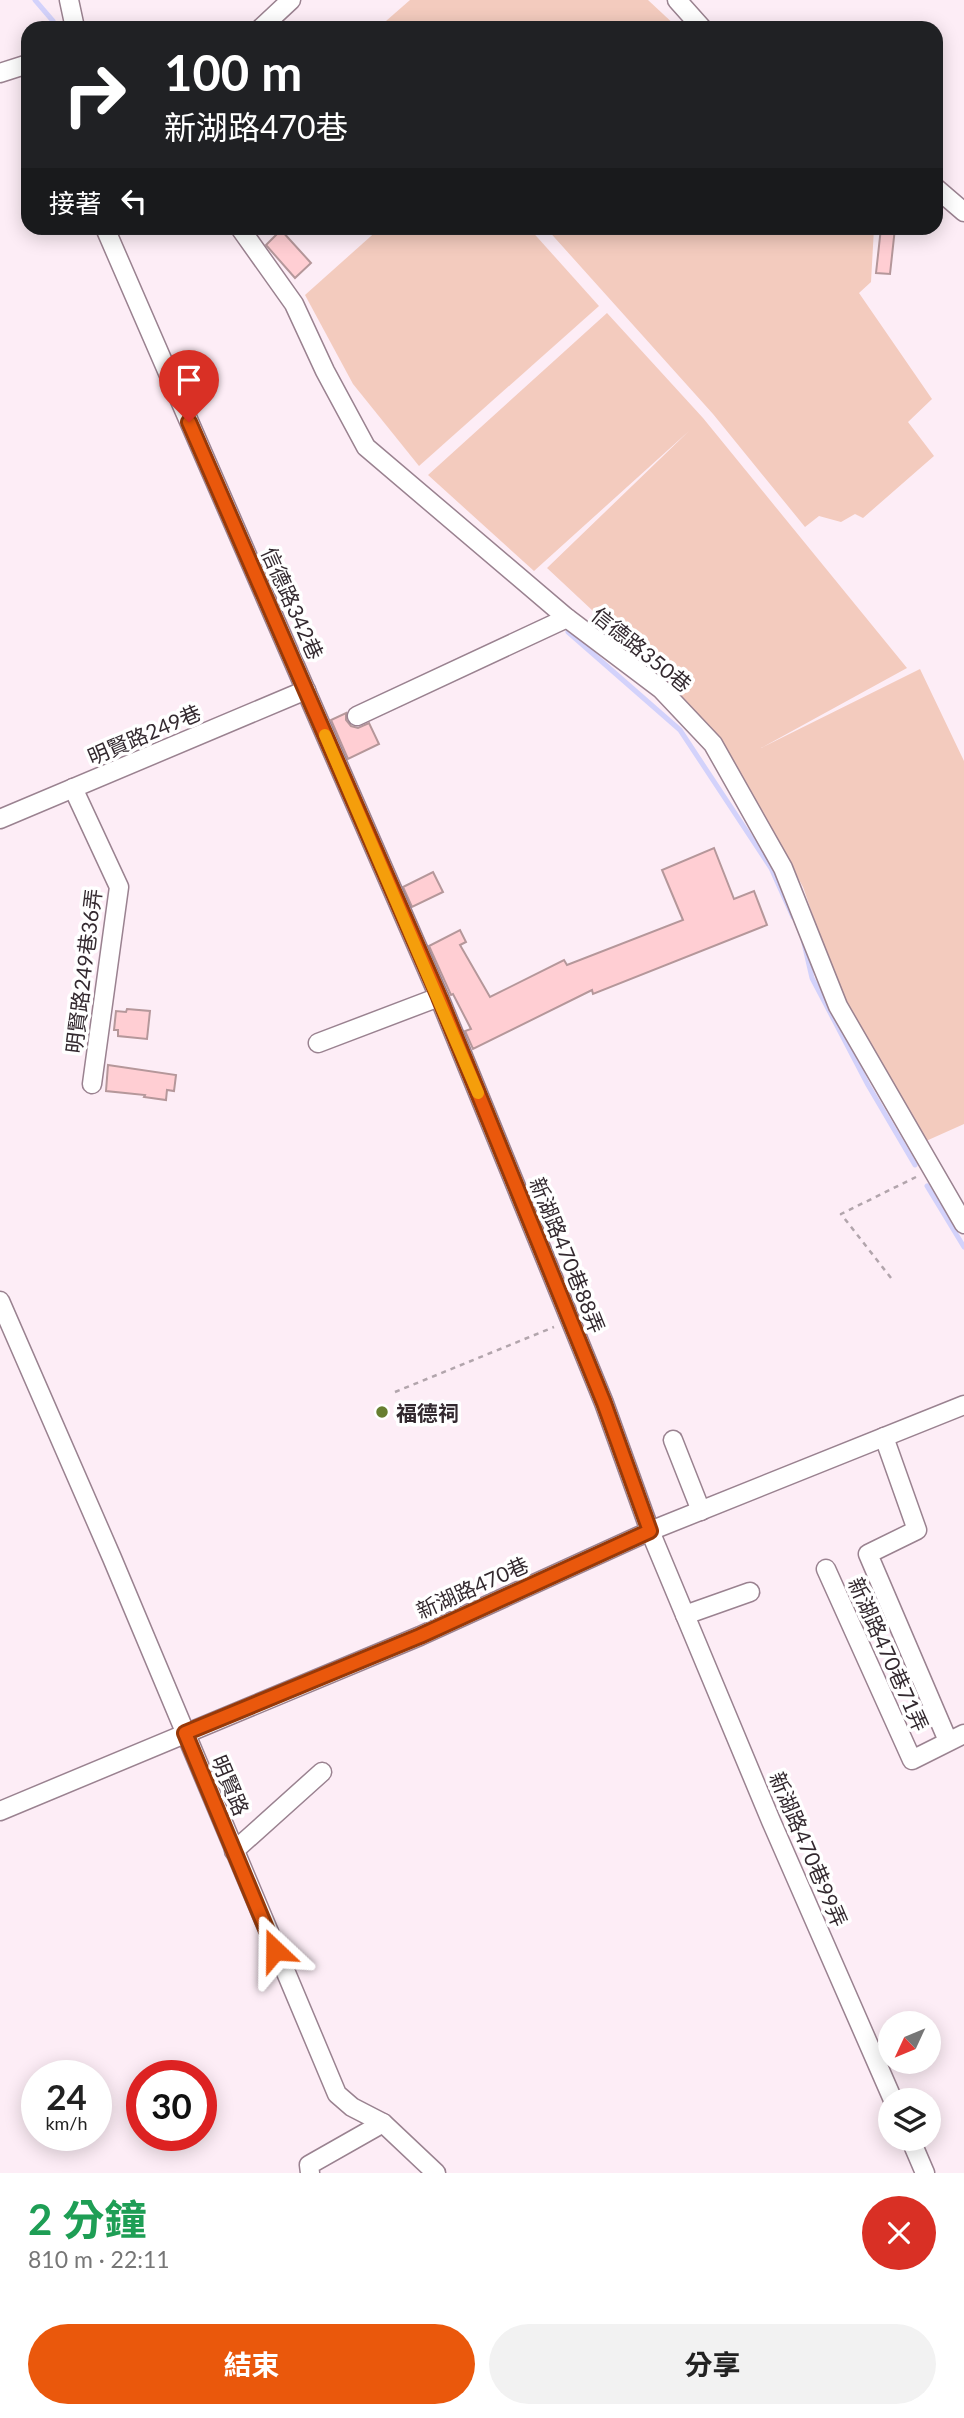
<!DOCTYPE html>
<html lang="zh-TW">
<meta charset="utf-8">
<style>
:root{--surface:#fff;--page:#f2f2f2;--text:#222;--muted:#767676;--accent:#ea580c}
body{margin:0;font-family:Lato,"Noto Sans TC",sans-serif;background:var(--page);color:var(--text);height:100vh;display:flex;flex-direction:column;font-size:26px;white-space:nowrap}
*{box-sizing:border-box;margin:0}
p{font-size:23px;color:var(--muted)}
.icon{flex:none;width:38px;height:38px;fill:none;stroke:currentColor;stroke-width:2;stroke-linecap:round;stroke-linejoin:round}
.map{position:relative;height:2173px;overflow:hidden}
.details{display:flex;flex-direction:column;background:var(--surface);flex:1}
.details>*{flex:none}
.hud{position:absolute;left:21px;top:21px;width:922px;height:214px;border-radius:21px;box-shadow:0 4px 18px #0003;background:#202124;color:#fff;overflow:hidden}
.needle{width:46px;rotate:226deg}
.fabs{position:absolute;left:878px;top:2011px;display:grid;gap:14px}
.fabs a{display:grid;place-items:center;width:63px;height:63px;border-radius:50%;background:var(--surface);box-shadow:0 4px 18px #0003;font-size:35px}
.speed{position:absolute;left:21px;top:2060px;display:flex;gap:14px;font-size:35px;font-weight:700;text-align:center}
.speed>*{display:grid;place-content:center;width:91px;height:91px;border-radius:50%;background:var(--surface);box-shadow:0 4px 18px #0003;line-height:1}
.speed small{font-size:18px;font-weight:400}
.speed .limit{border:10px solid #d22;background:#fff;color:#111}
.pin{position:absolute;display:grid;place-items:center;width:60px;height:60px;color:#fff;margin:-72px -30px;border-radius:50% 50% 50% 0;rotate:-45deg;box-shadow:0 0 7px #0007}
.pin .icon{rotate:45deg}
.me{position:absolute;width:77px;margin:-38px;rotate:337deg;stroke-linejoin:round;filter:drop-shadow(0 0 5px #0008)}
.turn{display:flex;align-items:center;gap:24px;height:147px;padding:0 28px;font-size:32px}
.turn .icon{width:91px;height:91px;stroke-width:2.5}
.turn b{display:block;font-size:49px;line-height:60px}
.then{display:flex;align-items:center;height:66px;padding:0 28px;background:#0003;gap:14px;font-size:26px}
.round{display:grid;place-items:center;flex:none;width:74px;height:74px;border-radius:37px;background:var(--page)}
.summary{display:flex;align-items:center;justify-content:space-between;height:119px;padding:0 28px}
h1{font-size:42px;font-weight:700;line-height:52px;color:#1e9e55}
.primary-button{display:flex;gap:14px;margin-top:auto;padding:14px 28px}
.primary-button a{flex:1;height:80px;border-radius:42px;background:var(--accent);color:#fff;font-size:28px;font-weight:700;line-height:80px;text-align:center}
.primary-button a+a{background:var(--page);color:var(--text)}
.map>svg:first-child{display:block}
.green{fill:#f3cbbe}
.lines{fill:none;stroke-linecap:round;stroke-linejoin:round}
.stream{stroke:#d3d2fb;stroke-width:5}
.building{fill:#ffced3;stroke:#b5979a;stroke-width:2}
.minor-casing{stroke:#9a8290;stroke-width:21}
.path{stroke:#b2a5ac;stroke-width:2.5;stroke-dasharray:5 5;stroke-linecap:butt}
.minor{stroke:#fff;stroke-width:18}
.route-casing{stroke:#983908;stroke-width:18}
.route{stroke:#ea580c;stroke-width:12}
.slow{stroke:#f59e0b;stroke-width:12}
.poi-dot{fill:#677e30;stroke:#fff;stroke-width:2.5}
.labels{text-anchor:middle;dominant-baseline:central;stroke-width:7;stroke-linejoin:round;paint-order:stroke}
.street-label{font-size:21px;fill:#33292f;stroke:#fff}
.poi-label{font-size:21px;font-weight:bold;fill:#33292f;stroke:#fff;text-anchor:start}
</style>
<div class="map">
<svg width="964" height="2173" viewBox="0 0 964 2173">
<rect width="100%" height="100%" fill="#fdedf6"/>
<!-- green -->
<g class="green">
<polygon points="410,0 648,0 678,28 378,28"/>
<polygon points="380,228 529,228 599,306 419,466 353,384 305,295"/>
<polygon points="546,228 874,228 871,282 859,293 932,399 908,422 934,456 863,518 855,514 841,522 819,516 805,527 713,414"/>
<polygon points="607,313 703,418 907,668 761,748 920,669 964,761 964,1124 926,1141 889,1075 843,1002 803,887 734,762 718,739 671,684 547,568 689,431 534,571 428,475"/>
</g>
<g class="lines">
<!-- stream -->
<g class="stream">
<polyline points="35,0 53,21"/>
<polyline points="568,632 680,730 771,868 793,917"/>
<polyline points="803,939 812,978 868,1085 915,1165"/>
<polyline points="927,1186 964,1247"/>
</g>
</g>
<!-- building -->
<g class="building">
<polygon points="881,228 895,228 890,274 876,273"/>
<polygon points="281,230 311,263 295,278 266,245"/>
<polygon points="346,713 346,720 351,726 358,728 369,723 379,744 348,759 331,720"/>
<polygon points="714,848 734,899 754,891 767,925 593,994 592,990 473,1049 465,1031 471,1029 453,994 451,995 429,946 460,930 466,942 460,945 490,997 564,960 567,965 683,920 662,870"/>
<polygon points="433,872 443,892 412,907 403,887"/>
<polygon points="127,1009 150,1011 147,1039 118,1036 118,1030 114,1030 116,1011 126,1012"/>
<polygon points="108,1065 176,1075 174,1091 167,1090 166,1100 144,1097 145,1095 106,1091"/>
</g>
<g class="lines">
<!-- minor casing -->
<g class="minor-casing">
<g id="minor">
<polyline points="69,0 75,28"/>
<polyline points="677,0 702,28"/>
<polyline points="261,28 291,0"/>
<polyline points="0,73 28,64"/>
<polyline points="936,188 964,212"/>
<polyline points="105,228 439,997 604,1403 650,1531 771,1821 893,2100"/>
<polyline points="240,228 294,304 325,371 366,447 567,618 661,689 713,744 783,868 838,1006 964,1224"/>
<polyline points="357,716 567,618"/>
<polyline points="73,788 119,887 92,1084"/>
<polyline points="0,819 306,690"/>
<polyline points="318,1043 439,997"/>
<polyline points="0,1301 112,1558 337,2094 352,2107 383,2123 436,2173"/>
<polyline points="884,1437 917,1530 868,1554 948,1741"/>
<polyline points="673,1440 701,1511"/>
<polyline points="826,1569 912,1760 964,1734"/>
<polyline points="685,1615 750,1592"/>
<polyline points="0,1811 420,1636 650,1531 964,1405"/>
<polyline points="234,1851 322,1772"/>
<polyline points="910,2138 925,2173"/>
<polyline points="310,2173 309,2165 383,2123"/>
</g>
</g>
<!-- path -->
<g class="path">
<polyline points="891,1278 841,1214 916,1177"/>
<polyline points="395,1392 554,1327"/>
</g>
<!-- minor -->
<use href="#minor" class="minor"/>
</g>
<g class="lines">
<!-- route casing -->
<g class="route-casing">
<polyline id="route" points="189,422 439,997 604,1403 650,1531 420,1636 185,1733 275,1950"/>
</g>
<!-- route -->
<use href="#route" class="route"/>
<!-- slow -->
<polyline class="slow" points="325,735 478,1093"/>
</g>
<!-- markers -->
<circle class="poi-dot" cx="382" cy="1412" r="7"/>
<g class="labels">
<!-- street labels -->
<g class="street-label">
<text transform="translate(293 603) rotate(66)">信德路342巷</text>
<text transform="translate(642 649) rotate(39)">信德路350巷</text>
<text transform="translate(144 734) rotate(-23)">明賢路249巷</text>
<text transform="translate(83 971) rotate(-83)">明賢路249巷36弄</text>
<text transform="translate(568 1255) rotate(68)">新湖路470巷88弄</text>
<text transform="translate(472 1587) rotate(-24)">新湖路470巷</text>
<text transform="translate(889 1654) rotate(66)">新湖路470巷71弄</text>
<text transform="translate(231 1785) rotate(67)">明賢路</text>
<text transform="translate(809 1849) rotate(67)">新湖路470巷99弄</text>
</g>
<!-- poi labels -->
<g class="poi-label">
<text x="396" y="1412">福德祠</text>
</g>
</g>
</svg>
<div class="fabs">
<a><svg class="needle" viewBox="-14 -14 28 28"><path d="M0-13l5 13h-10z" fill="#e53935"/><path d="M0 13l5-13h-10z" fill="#767676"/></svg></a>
<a><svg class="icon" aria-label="layers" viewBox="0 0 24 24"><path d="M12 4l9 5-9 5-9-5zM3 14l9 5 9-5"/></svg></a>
</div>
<div class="speed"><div>24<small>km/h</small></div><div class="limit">30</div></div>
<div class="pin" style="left:189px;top:422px;background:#d93025"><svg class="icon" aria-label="arrive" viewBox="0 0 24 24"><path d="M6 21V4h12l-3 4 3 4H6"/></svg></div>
<svg class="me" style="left:275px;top:1950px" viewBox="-20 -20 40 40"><path d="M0-17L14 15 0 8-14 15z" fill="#ea580c" stroke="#fff" stroke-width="4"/></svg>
<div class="hud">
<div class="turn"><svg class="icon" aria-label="right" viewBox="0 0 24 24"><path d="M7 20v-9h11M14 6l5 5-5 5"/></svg><div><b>100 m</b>新湖路470巷</div></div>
<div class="then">接著<svg class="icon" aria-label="left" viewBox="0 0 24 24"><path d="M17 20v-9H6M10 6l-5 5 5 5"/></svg></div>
</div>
</div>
<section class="details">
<div class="summary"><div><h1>2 分鐘</h1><p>810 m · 22:11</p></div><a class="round" style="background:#d93025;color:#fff"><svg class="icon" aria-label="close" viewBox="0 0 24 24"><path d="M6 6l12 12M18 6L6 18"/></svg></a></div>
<div class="primary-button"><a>結束</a><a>分享</a></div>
</section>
